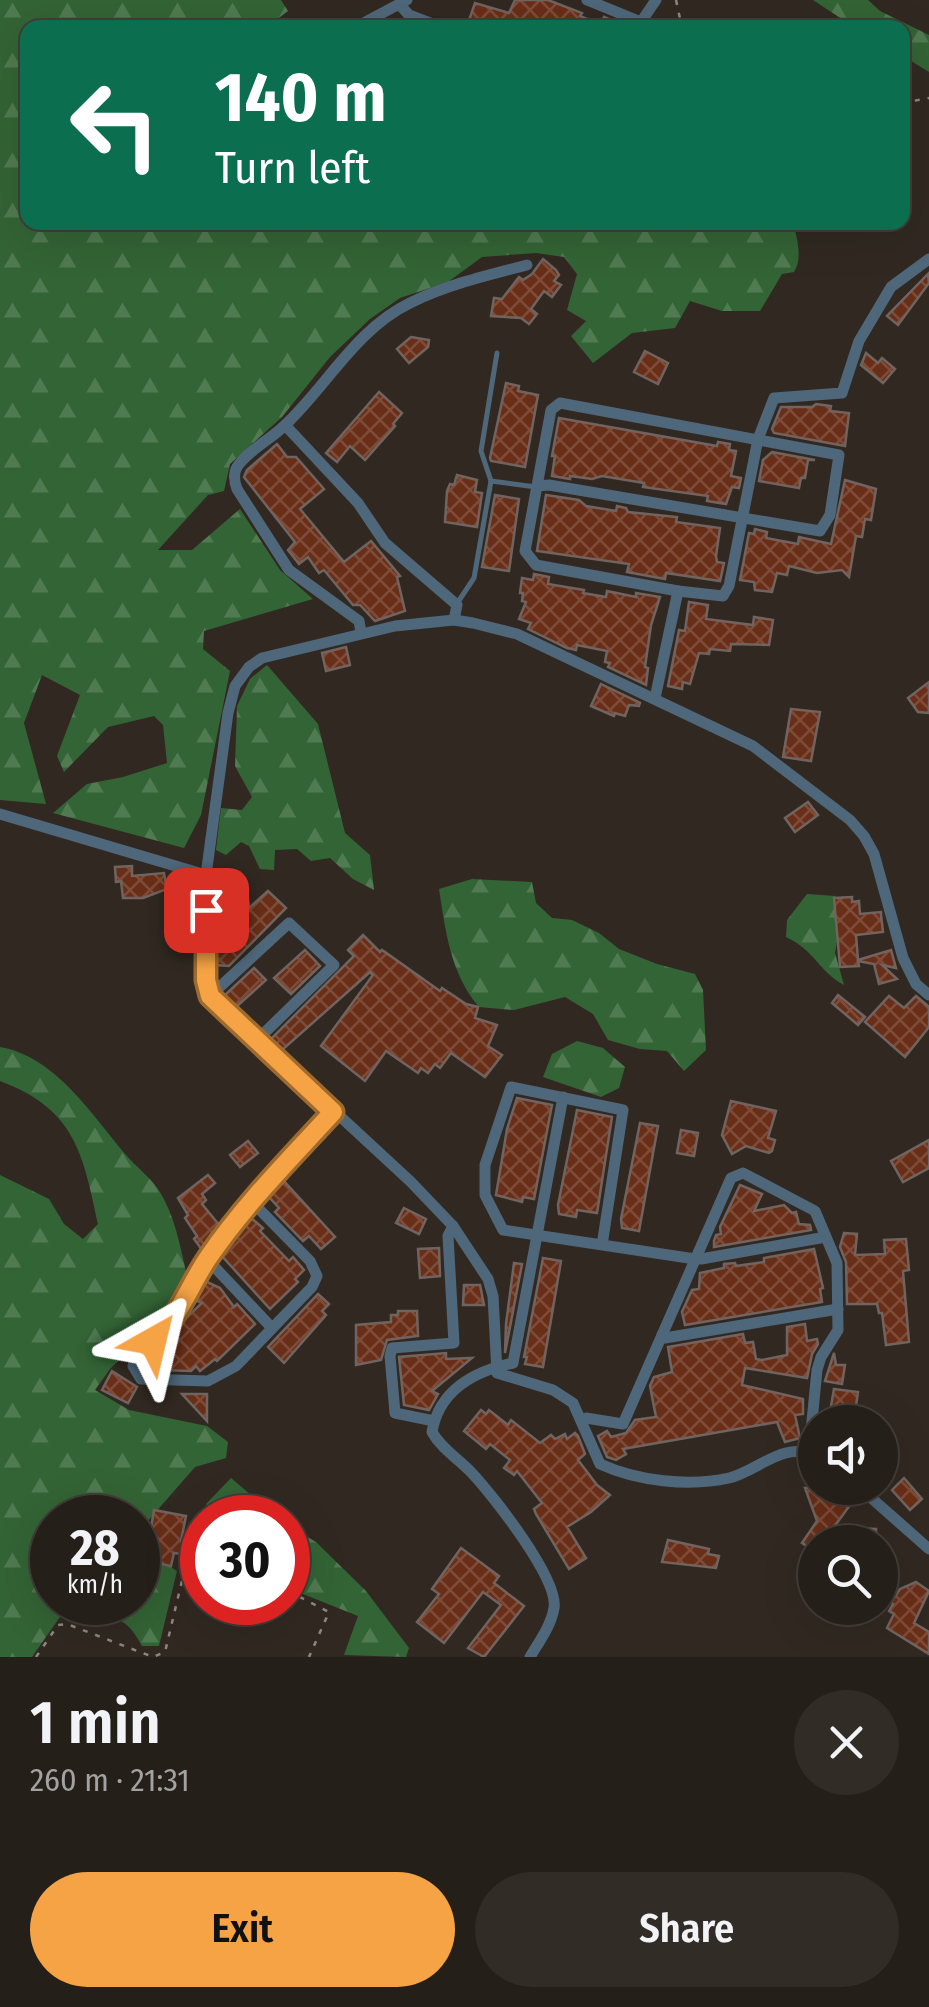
<!DOCTYPE html>
<meta charset="utf-8">
<style>
:root{--surface:#251f19;--page:#312c26;--text:#f1f3f6;--muted:#a3a2a2;--line:#423d38;--accent:#f5a345}
body{margin:0;font-family:"Fira Sans Condensed",sans-serif;background:var(--page);color:var(--text);height:100vh;display:flex;flex-direction:column;font-size:38px;white-space:nowrap}
*{box-sizing:border-box;margin:0}
p{font-size:32px;color:var(--muted)}
.icon{flex:none;width:55px;height:55px;fill:none;stroke:currentColor;stroke-width:2;stroke-linecap:round;stroke-linejoin:round}
.map{position:relative;height:1657px;overflow:hidden}
.sheet{display:flex;flex-direction:column;background:var(--surface);flex:1}
.sheet>*{flex:none}
.hud{position:absolute;left:20px;top:20px;width:890px;height:210px;border-radius:20px;box-shadow:0 10px 40px #0002,0 0 0 2px var(--line);background:#0b6e4f;color:#fff;overflow:hidden}
.tools{position:absolute;left:798px;top:1405px;display:grid;gap:20px}
.tools a{display:grid;place-items:center;width:100px;height:100px;border-radius:50%;background:var(--surface);box-shadow:0 10px 40px #0002,0 0 0 2px var(--line);font-size:50px}
.speed{position:absolute;left:30px;top:1495px;display:flex;gap:20px;font-size:50px;font-weight:700;text-align:center}
.speed>*{display:grid;place-content:center;width:130px;height:130px;border-radius:50%;background:var(--surface);box-shadow:0 10px 40px #0002,0 0 0 2px var(--line);line-height:1}
.speed small{font-size:25px;font-weight:400}
.speed .limit{border:15px solid #d22;background:#fff;color:#111}
.pin{position:absolute;display:grid;place-items:center;width:85px;height:85px;color:#fff;margin:-42px;border-radius:20px;box-shadow:0 5px 15px #0006}
.me{position:absolute;width:110px;margin:-55px;rotate:37deg;stroke-linejoin:round;filter:drop-shadow(0 0 8px #0008)}
.turn{display:flex;align-items:center;gap:35px;height:210px;padding:0 30px;font-size:45px}
.turn .icon{width:130px;height:130px;stroke-width:2.5}
.turn b{display:block;font-size:70px;line-height:85px}
.round{display:grid;place-items:center;flex:none;width:105px;height:105px;border-radius:52px;background:var(--page)}
.head{display:flex;align-items:center;justify-content:space-between;height:170px;padding:0 30px}
h1{font-size:60px;font-weight:600;line-height:75px}
.action{display:flex;gap:20px;margin-top:auto;padding:20px 30px}
.action a{flex:1;height:115px;border-radius:60px;background:var(--accent);color:#111;font-size:40px;font-weight:600;line-height:115px;text-align:center}
.action a+a{background:var(--page);color:var(--text)}
.map>svg:first-child{display:block}
.forest{fill:url(#forest-firs)}
.building{fill:url(#building-cross-hatch);stroke:#716460;stroke-width:2.5}
.lines{fill:none;stroke-linecap:round;stroke-linejoin:round}
.path{stroke:#8f8882;stroke-width:2.5;stroke-dasharray:5 8;stroke-linecap:butt}
.lane{stroke:#4f677a;stroke-width:5}
.street{stroke:#4f677a;stroke-width:11}
.route-casing{stroke:#9f6a2d;stroke-width:25}
.route{stroke:#f5a345;stroke-width:18}
</style>
<div class="map">
<svg width="929" height="1657" viewBox="0 0 929 1657">
<defs>
<pattern id="forest-firs" width="22" height="20" patternUnits="userSpaceOnUse" patternTransform="scale(2.5)"><rect width="22" height="20" fill="#336435"/><path d="M5 1l3.5 6h-7zM16 11l3.5 6h-7z" fill="#507a51"/></pattern>
<pattern id="building-cross-hatch" width="8" height="8" patternUnits="userSpaceOnUse" patternTransform="scale(2.5)"><rect width="8" height="8" fill="#692e17"/><path d="M0 0l8 8M0 8l8-8" fill="none" stroke="#7e4c38"/></pattern>
</defs>
<rect width="100%" height="100%" fill="#312921"/>
<!-- forest -->
<g class="forest">
<path d="M0 0H281L288 11 267 27 28 28V222L793 223C797 238 803 258 794 272L782 274 760 311H722L690 301 675 328 632 333 593 363 571 336 586 321 567 310 577 274 564 257 536 253 482 257 448 282 400 298 370 319 330 357 282 417 230 464 224 491 208 495 158 550H192L240 509 280 570 313 599 204 631 203 649 230 671 201 815 184 848 53 813 87 784 123 777 167 763 163 725 154 716 108 727 64 772 57 756 80 695 42 675 24 723 46 804 0 800Z"/>
<polygon points="813,0 868,0 880,11 929,35 929,72 903,56 902,28 854,27"/>
<polygon points="267,665 318,724 345,833 370,855 374,890 353,879 330,858 311,861 297,849 275,850 274,870 260,869 249,846 241,842 226,855 216,850 221,808 242,810 252,797 235,766 237,706 250,679"/>
<path d="M472 879 532 882 536 903 552 918 572 920 599 933 619 949 657 964 695 974 703 990 706 1050 684 1071 667 1051 640 1049 608 1040 593 1014 565 997 514 1010 479 1007C450 972 446 933 439 889Z"/>
<path d="M807 894 835 896 841 918 835 953 844 985C818 971 816 951 786 937L787 920Z"/>
<polygon points="577,1041 603,1048 625,1067 619,1088 601,1097 543,1077 552,1054"/>
<path d="M0 1047C55 1056 93 1116 126 1155 136 1167 149 1176 158 1189 175 1215 180 1246 187 1276L159 1321 110 1369 95 1390 129 1410 207 1426 228 1442 226 1458 195 1467 147 1522 138 1518H52V1602H138V1553L155 1557 177 1571 159 1646H142C123 1608 100 1614 62 1614L32 1657H0V1175L49 1199 64 1224 83 1239 98 1224C83 1153 75 1109 0 1081Z"/>
<polygon points="231,1478 277,1517 207,1517 206,1504"/>
<polygon points="288,1525 316,1542 366,1591 409,1648 406,1657 344,1655 358,1616 288,1588"/>
</g>
<!-- building -->
<g class="building">
<polygon points="515,0 548,0 582,13 580,16 601,25 604,17 630,28 479,28 468,23 475,3 509,13"/>
<polygon points="543,259 556,270 559,275 554,281 561,285 552,297 544,291 531,309 537,314 529,324 521,318 491,316 494,298 502,299 519,277 523,280 532,274"/>
<polygon points="928,274 929,283 898,325 887,316"/>
<polygon points="411,337 429,340 428,347 409,363 397,349"/>
<polygon points="645,351 668,363 658,384 634,372"/>
<polygon points="866,353 878,363 882,358 895,369 883,383 861,365"/>
<polygon points="506,383 519,386 518,391 538,395 525,467 491,461 490,458"/>
<polygon points="379,392 402,413 393,424 395,426 365,460 350,446 337,462 326,453"/>
<polygon points="816,404 831,406 830,411 849,413 845,446 774,433 772,429 781,407 812,407"/>
<polygon points="559,418 717,446 718,442 730,444 729,450 736,451 731,476 741,478 739,488 732,487 726,504 707,501 708,496 643,487 644,483 602,476 592,479 570,476 570,479 552,476 555,456 552,456"/>
<polygon points="277,444 287,457 296,457 324,489 300,509 344,562 371,541 400,576 397,577 405,611 375,621 360,605 353,605 324,570 319,573 308,557 299,564 288,550 295,542 244,477 247,470"/>
<polygon points="772,452 815,460 808,460 805,478 801,478 799,488 759,481 763,460"/>
<polygon points="457,475 477,480 475,492 482,493 477,527 445,522 447,491 450,484 454,485"/>
<polygon points="845,480 876,489 871,520 865,519 862,537 856,536 849,577 842,570 817,573 789,566 787,575 777,573 772,592 755,590 754,582 740,580 749,533 754,534 755,529 767,532 766,538 798,544 799,537 831,544"/>
<polygon points="495,495 519,499 509,571 482,567"/>
<polygon points="546,495 579,500 586,506 616,511 617,506 626,508 628,512 677,517 676,522 720,528 716,556 717,562 724,563 720,581 666,573 665,579 627,572 629,564 537,551"/>
<polygon points="534,574 549,577 548,584 584,590 583,593 606,597 607,591 636,597 636,593 660,597 651,625 645,667 648,668 646,685 608,667 610,663 605,662 607,651 577,645 576,650 567,648 528,629 531,623 519,619 526,602 522,601 523,593 520,593 522,578 533,580"/>
<polygon points="689,602 708,605 706,619 753,625 754,617 773,620 769,645 731,644 730,651 710,649 709,654 699,653 690,684 683,682 682,689 668,686 679,630 685,631"/>
<polygon points="346,647 350,665 326,671 322,653"/>
<polygon points="929,682 929,713 918,712 908,698"/>
<polygon points="601,684 640,703 639,706 629,705 625,716 615,713 614,716 591,706"/>
<polygon points="791,709 820,712 811,761 783,757"/>
<polygon points="808,802 818,815 795,832 785,818"/>
<polygon points="132,866 132,876 164,873 167,889 143,898 123,898 121,881 116,882 115,867"/>
<polygon points="246,881 249,908 268,891 286,908 229,966 215,965 215,944 226,934 216,923 221,918 220,882"/>
<polygon points="852,897 852,902 859,901 860,914 881,912 881,915 883,932 856,935 858,960 891,950 896,968 882,965 897,979 879,984 874,964 858,961 859,966 840,967 834,898"/>
<polygon points="363,935 380,952 382,950 440,991 442,988 466,1004 478,1007 475,1018 497,1025 488,1046 502,1055 485,1077 451,1053 440,1068 435,1064 428,1073 421,1068 418,1073 386,1051 365,1081 321,1046 373,975 370,972 282,1050 271,1039 354,956 348,950"/>
<polygon points="305,950 320,966 291,994 274,978"/>
<polygon points="254,968 266,980 236,1007 224,996"/>
<polygon points="838,995 865,1017 858,1025 832,1003"/>
<polygon points="889,996 904,1008 916,996 929,1007 929,1027 905,1057 865,1022"/>
<polygon points="517,1098 552,1105 534,1199 523,1197 522,1202 496,1195 507,1129"/>
<polygon points="731,1101 776,1111 768,1138 775,1140 772,1151 769,1153 746,1146 732,1154 722,1135"/>
<polygon points="577,1110 612,1117 597,1213 577,1210 576,1217 559,1214 558,1205"/>
<polygon points="640,1123 658,1126 639,1231 622,1228 621,1219"/>
<polygon points="681,1130 698,1133 694,1156 677,1153"/>
<polygon points="929,1140 929,1168 903,1182 891,1161"/>
<polygon points="248,1141 258,1153 240,1167 230,1155"/>
<polygon points="208,1175 215,1183 202,1194 206,1200 202,1204 220,1226 202,1250 194,1239 197,1236 185,1218 188,1215 178,1198"/>
<polygon points="283,1180 335,1237 321,1249 309,1236 303,1241 275,1212 279,1208 269,1197"/>
<polygon points="740,1185 762,1194 754,1211 784,1205 792,1213 796,1212 799,1224 810,1225 811,1230 714,1247 714,1241 716,1235 721,1234 720,1227"/>
<polygon points="404,1208 426,1219 419,1234 396,1223"/>
<polygon points="251,1218 263,1228 260,1231 289,1261 293,1257 304,1270 295,1279 298,1282 270,1309 221,1255"/>
<polygon points="844,1233 857,1234 855,1255 885,1254 884,1240 906,1239 909,1270 903,1271 909,1342 886,1345 882,1313 879,1313 877,1304 847,1304 846,1262 840,1247"/>
<polygon points="439,1248 440,1276 420,1278 418,1249"/>
<polygon points="814,1249 823,1288 820,1289 822,1302 685,1325 682,1312 692,1290 699,1289 700,1273 724,1268 724,1264 735,1263 736,1266 764,1262 764,1258"/>
<polygon points="543,1258 561,1261 543,1367 525,1364 527,1357 524,1357"/>
<polygon points="514,1263 522,1264 505,1353 506,1324"/>
<polygon points="205,1281 220,1288 234,1307 237,1304 255,1324 217,1361 215,1359 200,1371 196,1366 191,1371 159,1370 148,1358 176,1334 183,1321 202,1303 195,1300"/>
<polygon points="464,1285 480,1285 484,1305 463,1305"/>
<polygon points="318,1294 329,1304 322,1311 326,1315 284,1363 268,1347"/>
<polygon points="398,1311 417,1311 418,1336 387,1340 381,1360 356,1365 356,1325 391,1322 391,1315 398,1315"/>
<polygon points="805,1324 807,1341 817,1339 818,1344 812,1354 807,1378 745,1368 742,1385 803,1399 803,1414 795,1415 800,1438 785,1442 777,1422 623,1449 626,1454 616,1460 607,1457 598,1436 607,1431 611,1437 626,1433 635,1420 656,1417 650,1386 654,1377 672,1372 668,1347 743,1334 745,1343 753,1342 756,1359 762,1360 787,1355 787,1327"/>
<polygon points="446,1353 446,1359 472,1358 432,1391 438,1394 429,1410 404,1405 399,1357"/>
<polygon points="834,1353 836,1365 845,1365 842,1384 825,1381"/>
<polygon points="112,1371 137,1387 128,1403 102,1390"/>
<polygon points="834,1389 858,1392 854,1419 849,1421 829,1418"/>
<polygon points="182,1394 207,1394 207,1421"/>
<polygon points="481,1410 486,1414 489,1410 508,1425 511,1420 540,1443 551,1435 555,1439 565,1434 567,1439 575,1433 578,1436 585,1454 578,1460 597,1485 610,1495 591,1512 567,1527 586,1558 569,1569 536,1514 534,1509 542,1503 517,1471 514,1475 504,1468 510,1460 490,1444 486,1449 464,1431"/>
<polygon points="904,1478 922,1499 910,1510 892,1490"/>
<polygon points="805,1488 846,1488 851,1492 856,1497 834,1527 876,1529 876,1542 835,1540 815,1542 815,1552 802,1543 817,1521"/>
<polygon points="154,1510 186,1516 181,1541 188,1546 181,1554 174,1553 171,1566 157,1563 158,1559 138,1555 142,1526 151,1528"/>
<polygon points="668,1540 709,1549 708,1554 719,1556 716,1568 662,1562"/>
<polygon points="461,1548 499,1576 494,1583 524,1606 484,1657 468,1648 501,1605 483,1592 444,1643 417,1622 439,1594 432,1589"/>
<polygon points="916,1582 929,1591 914,1623 929,1632 929,1654 887,1628 894,1614 889,1611 893,1604 891,1602 900,1589"/>
</g>
<g class="lines">
<!-- path -->
<g class="path">
<polyline points="676,0 682,28"/>
<polyline points="902,103 929,98"/>
<polyline points="288,1591 329,1612 309,1657"/>
<polyline points="36,1657 58,1625 67,1624 153,1657 165,1652 185,1568 202,1561"/>
</g>
<!-- lane -->
<g class="lane">
<polyline points="497,353 481,451 491,481 536,487"/>
<polyline points="458,602 474,578 491,481"/>
</g>
<!-- street -->
<g class="street">
<polyline points="587,0 641,22"/>
<polyline points="400,5 409,15 443,28"/>
<polyline points="639,25 656,0"/>
<polyline points="354,28 407,0"/>
<polyline points="285,425 358,503 385,543 457,605 454,620"/>
<polyline points="537,486 549,485 820,531 830,515 839,455 560,403 551,410 525,551 536,565 678,591"/>
<path d="M361 632 359 621 289 570 237 489C234 481 233 474 237 467 247 451 270 440 284 426 326 387 356 329 410 303 446 285 488 275 527 265"/>
<polyline points="655,698 678,591 723,596 729,586 758,439 774,398 842,393 859,341 891,287 929,259"/>
<polyline points="0,814 206,875"/>
<polyline points="210,996 289,923 334,965 257,1040"/>
<polyline points="247,1206 258,1208 310,1261 317,1276 312,1287 236,1366 208,1381 141,1379 133,1366 137,1355 169,1327 207,1259 247,1206 333,1112"/>
<polyline points="602,1245 623,1110 511,1087 485,1165 485,1195 503,1230 695,1259 701,1259 826,1237"/>
<polyline points="207,1259 272,1328"/>
<polyline points="662,1335 665,1338 838,1309"/>
<polyline points="581,1420 586,1418 623,1424 731,1178 743,1173 815,1211 837,1263 838,1330 821,1357 817,1370 809,1452"/>
<polyline points="434,1421 395,1413 390,1356 392,1348 454,1343 448,1236 453,1226"/>
<path d="M815 1456C784 1440 758 1471 729 1478 689 1487 637 1481 600 1464L573 1403 553 1390 497 1373 493 1296 488 1279 453 1226 411 1182 210 996 205 981 206 875 228 713 235 686 249 667 262 658 395 626 454 620 473 623 517 634 753 746 850 820 864 836 874 854 903 958 916 984 929 995"/>
<polyline points="860,1488 929,1549"/>
<path d="M530 1657C539 1642 551 1626 554 1608 559 1579 492 1494 470 1471 457 1458 441 1448 432 1432 439 1390 475 1371 513 1363L563 1097"/>
</g>
</g>
<g class="lines">
<!-- route casing -->
<g class="route-casing">
<path id="route" d="M153 1341C179 1318 189 1286 208 1258 244 1205 290 1159 333 1112L210 996 206 980V910"/>
</g>
<!-- route -->
<use href="#route" class="route"/>
</g>
</svg>
<div class="tools">
<a><svg class="icon" aria-label="sound" viewBox="0 0 24 24"><path d="M4 9h4l5-4v14l-5-4H4zM17 9q2 3 0 6"/></svg></a>
<a><svg class="icon" aria-label="search" viewBox="0 0 24 24"><circle cx="10" cy="10" r="6"/><path d="M15 15l6 6"/></svg></a>
</div>
<div class="speed"><div>28<small>km/h</small></div><div class="limit">30</div></div>
<div class="pin" style="left:206px;top:910px;background:#d93025"><svg class="icon" aria-label="arrive" viewBox="0 0 24 24"><path d="M6 21V4h12l-3 4 3 4H6"/></svg></div>
<svg class="me" style="left:153px;top:1341px" viewBox="-20 -20 40 40"><path d="M0-17L14 15 0 8-14 15z" fill="#f5a345" stroke="#fff" stroke-width="4"/></svg>
<div class="hud">
<div class="turn"><svg class="icon" aria-label="left" viewBox="0 0 24 24"><path d="M17 20v-9H6M10 6l-5 5 5 5"/></svg><div><b>140 m</b>Turn left</div></div>
</div>
</div>
<section class="sheet">
<div class="head"><div><h1>1 min</h1><p>260 m · 21:31</p></div><a class="round"><svg class="icon" aria-label="close" viewBox="0 0 24 24"><path d="M6 6l12 12M18 6L6 18"/></svg></a></div>
<div class="action"><a>Exit</a><a>Share</a></div>
</section>
